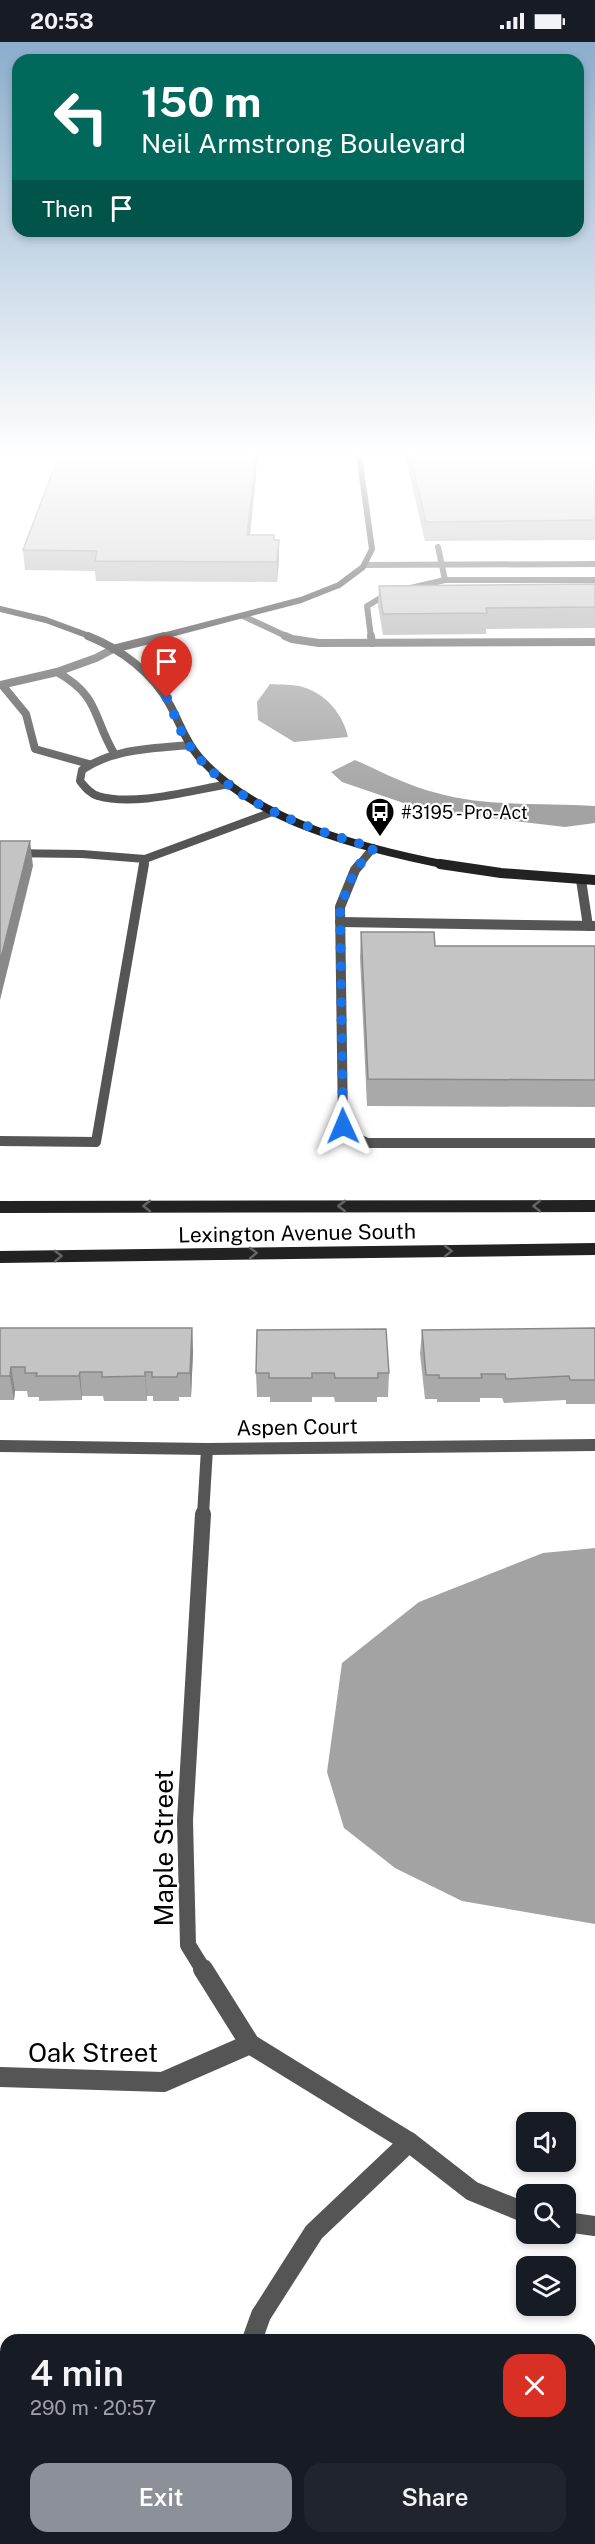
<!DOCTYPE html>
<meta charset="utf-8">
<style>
:root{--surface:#171b24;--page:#20242c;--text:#f1f3f6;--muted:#9ea1a6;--accent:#8c9099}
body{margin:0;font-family:"Public Sans",sans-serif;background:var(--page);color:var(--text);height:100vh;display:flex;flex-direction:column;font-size:22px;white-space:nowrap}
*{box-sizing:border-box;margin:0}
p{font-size:20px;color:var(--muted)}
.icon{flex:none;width:33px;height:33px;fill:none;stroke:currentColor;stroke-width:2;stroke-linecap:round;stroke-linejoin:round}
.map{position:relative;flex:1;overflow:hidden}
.panel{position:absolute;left:0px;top:2292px;width:596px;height:210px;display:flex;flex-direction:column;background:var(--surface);border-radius:18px 18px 0 0;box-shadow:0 3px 9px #0003}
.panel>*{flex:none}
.guide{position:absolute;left:12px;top:12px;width:572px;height:183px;border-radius:18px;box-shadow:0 3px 9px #0003;background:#00695c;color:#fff;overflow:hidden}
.controls{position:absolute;left:516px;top:2070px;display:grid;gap:12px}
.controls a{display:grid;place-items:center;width:60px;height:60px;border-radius:12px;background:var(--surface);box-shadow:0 3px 9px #0003;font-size:30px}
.pin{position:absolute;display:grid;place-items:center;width:51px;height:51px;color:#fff;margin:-62px -26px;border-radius:50% 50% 50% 0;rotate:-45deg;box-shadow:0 0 6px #0007}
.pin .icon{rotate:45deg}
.me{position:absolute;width:66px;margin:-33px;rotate:359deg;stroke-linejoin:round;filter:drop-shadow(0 0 4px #0008)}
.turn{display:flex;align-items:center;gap:21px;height:126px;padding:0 30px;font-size:27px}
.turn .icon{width:78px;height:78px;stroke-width:2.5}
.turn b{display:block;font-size:42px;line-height:51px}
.then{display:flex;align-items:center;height:57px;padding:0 30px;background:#0003;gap:12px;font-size:22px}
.round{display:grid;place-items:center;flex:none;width:63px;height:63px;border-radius:18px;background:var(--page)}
.head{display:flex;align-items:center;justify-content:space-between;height:102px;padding:0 30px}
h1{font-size:36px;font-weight:600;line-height:45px}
.button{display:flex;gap:12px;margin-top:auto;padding:12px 30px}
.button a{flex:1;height:69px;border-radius:18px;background:var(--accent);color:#fff;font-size:24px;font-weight:600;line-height:69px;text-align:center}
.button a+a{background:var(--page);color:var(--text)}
.status{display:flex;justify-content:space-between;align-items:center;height:42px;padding:0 30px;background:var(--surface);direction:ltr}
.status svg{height:16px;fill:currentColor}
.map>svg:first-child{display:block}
.water{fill:#a3a3a3}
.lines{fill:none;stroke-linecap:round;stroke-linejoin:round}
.lane-far3{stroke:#555;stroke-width:6}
.lane-far2{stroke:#555;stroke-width:8}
.lane-far1{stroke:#555;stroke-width:10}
.lane{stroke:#555;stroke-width:20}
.street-far2{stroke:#555;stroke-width:12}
.street-far1{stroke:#555;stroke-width:16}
.street{stroke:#555;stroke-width:20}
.secondary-far3{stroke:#222;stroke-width:6}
.secondary-far2{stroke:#222;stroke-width:8}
.secondary-far1{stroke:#222;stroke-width:10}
.secondary{stroke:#222;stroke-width:12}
.wall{fill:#a9a9a9}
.shaded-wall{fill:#898989}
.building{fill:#c4c4c4;stroke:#898989;stroke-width:1.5}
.oneway{stroke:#646464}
.route{stroke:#1a73e8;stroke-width:10;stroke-dasharray:0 18}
.labels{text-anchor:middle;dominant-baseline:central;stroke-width:4.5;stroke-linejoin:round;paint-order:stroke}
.far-poi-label{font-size:18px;fill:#000;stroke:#fff;text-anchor:start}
.street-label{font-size:21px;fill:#000;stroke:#fff}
.near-street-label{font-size:26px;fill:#000;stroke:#fff}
</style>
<div class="status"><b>20:53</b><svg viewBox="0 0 49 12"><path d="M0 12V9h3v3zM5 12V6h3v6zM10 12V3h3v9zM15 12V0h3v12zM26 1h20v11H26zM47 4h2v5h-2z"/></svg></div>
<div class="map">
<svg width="595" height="2502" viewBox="0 0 595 2502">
<rect width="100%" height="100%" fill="#fff"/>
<!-- water -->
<g class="water">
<path d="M270 642C281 643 293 642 303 645 326 652 343 672 348 695L294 700 258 678 257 660Z"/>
<path d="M355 718C382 730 408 744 437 751 485 765 545 761 595 764V781L565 785 424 768 342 740 331 730Z"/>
<polygon points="595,1506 595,1882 462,1859 395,1826 344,1786 327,1730 342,1621 419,1560 543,1511"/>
</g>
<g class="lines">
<!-- lane-far3 -->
<g class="lane-far3">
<polyline points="438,505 445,538 595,538"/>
<polyline points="364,523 595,522"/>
<polyline points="243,574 288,595"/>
<polyline points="371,595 367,564 389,551 445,538"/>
</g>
<!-- lane-far2 -->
<g class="lane-far2">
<polyline points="285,594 292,597 319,601 595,600"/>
<polyline points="371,594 372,601"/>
<path d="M113 607 96 616 57 630C101 655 92 675 115 713"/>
<polyline points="0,643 57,630"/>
<polyline points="3,644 26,672 35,707 89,722"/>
<path d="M189 703C152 707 114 706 82 728L80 739C85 745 90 752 98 754 135 765 192 748 230 742"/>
<polyline points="0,811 82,812 145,817"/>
<polyline points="144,823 145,817 275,769"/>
<polyline points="359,823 373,806"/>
</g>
<!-- lane-far1 -->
<g class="lane-far1">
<polyline points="360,822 355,828 340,865 343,1084 347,1091 367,1101 595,1101"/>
<polyline points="581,838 588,884"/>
<polyline points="340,880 595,884"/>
<polyline points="0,1099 96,1100 144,822"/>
</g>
<!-- lane -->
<g class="lane">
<polyline points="252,2298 261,2273 314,2190 409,2100"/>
<polyline points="195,2502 196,2496"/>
</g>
<!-- street-far2 -->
<g class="street-far2">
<polyline points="0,1404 207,1407 595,1403"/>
<polyline points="203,1473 207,1407"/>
</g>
<!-- street-far1 -->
<polyline class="street-far1" points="203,1472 185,1778 188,1903 204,1929"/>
<!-- street -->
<g class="street">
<polyline points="203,1927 250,2002 409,2100 472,2149 526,2171"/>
<polyline points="0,2035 163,2040 250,2002"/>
<polyline points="566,2180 595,2184"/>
</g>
<!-- secondary-far3 -->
<g class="secondary-far3">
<polyline points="0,567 46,578 92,595"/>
<polyline points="159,595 301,558 339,543 363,525 372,507 359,413"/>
</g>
<!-- secondary-far2 -->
<g class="secondary-far2">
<path d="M88 594C121 607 153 631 170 663 180 681 185 699 199 715 256 780 365 807 447 823"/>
<polyline points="113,607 165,594"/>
</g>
<!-- secondary-far1 -->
<polyline class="secondary-far1" points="440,822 501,831 595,838"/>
<!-- secondary -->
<g class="secondary">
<polyline points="0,1165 595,1164"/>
<polyline points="0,1215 595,1207"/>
</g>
</g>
<!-- wall -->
<g class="wall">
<polygon points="59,413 258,413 250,493 274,498 279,517 277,540 96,539 95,529 25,528 23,508"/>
<polygon points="405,413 595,413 595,498 425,499"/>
<polygon points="595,542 595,586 486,587 486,592 383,593 378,564 379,544"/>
<polygon points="361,890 435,904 595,904 595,1065 367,1064 360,916"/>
<polygon points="0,1286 192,1286 193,1310 191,1355 179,1355 179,1359 153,1359 153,1354 147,1354 147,1359 104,1359 103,1354 82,1354 82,1358 39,1359 39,1355 28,1355 27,1349 15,1349 14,1358 0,1358"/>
<polygon points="595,1286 595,1362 566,1362 566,1358 504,1361 502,1356 480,1356 480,1360 437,1360 437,1357 425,1357 420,1312 422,1288"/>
<polygon points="256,1331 389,1331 388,1355 377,1355 377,1360 335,1360 334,1355 312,1355 312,1360 270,1360 270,1355 257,1355"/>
</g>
<!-- shaded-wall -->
<g class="shaded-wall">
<polygon points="256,413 258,413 248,513 247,493"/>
<polygon points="279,498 279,517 277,540 277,520"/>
<polygon points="30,799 33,824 0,958 0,920"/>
<polygon points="192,1286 193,1310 191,1355 190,1331"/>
<polygon points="11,1325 15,1349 14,1358 10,1334"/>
<polygon points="80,1330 82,1354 82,1358 79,1334"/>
<polygon points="145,1330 147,1354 147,1359 145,1334"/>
</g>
<!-- building -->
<g class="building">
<polygon points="59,413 256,413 247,493 274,493 274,498 279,498 277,520 95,519 97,509 23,508"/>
<polygon points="410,413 595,413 595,478 426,480"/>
<polygon points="595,542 595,565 486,566 487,571 383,572 379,544"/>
<polygon points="0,799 30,799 0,920"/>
<polygon points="361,890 434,890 435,904 595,904 595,1038 368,1037"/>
<polygon points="0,1286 192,1286 190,1331 178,1331 177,1335 152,1335 152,1330 145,1330 145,1334 102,1335 102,1330 80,1330 79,1334 36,1334 37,1331 25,1331 25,1325 11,1325 10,1334 0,1334"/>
<polygon points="595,1286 595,1338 570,1338 569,1334 506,1337 505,1332 481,1332 482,1336 439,1336 439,1333 426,1333 422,1288"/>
<polygon points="386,1287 389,1331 378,1331 378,1336 335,1336 334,1331 312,1331 312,1336 269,1336 269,1331 256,1331 257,1288"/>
</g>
<!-- one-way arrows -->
<defs><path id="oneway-chevron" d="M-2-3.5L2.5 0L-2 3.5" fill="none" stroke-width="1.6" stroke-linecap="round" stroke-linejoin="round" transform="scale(1.5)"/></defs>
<g class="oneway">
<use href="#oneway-chevron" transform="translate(147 1164) rotate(180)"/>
<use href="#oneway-chevron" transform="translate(342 1164) rotate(180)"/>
<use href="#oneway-chevron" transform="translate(537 1164) rotate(180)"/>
<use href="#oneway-chevron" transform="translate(448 1209) rotate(-1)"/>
<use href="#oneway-chevron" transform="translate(253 1211) rotate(-1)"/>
<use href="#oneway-chevron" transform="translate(58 1214) rotate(-1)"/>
</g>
<!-- sky -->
<linearGradient id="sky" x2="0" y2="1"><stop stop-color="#8cadcc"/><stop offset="0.54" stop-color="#fff"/><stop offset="1" stop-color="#fff" stop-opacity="0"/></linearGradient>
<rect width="595" height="763" fill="url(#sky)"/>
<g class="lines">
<!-- route -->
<path class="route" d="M167 656C175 673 180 691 191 706 232 762 310 787 374 806L355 828 340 865 343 1084"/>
</g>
<!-- icons -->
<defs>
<g id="bus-pin" transform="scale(1.5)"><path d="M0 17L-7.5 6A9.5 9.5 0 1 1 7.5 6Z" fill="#000" stroke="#fff"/><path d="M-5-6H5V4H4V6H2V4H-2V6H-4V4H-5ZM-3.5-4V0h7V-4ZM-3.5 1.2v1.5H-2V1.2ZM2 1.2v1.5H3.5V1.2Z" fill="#fff"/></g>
</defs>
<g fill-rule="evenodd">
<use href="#bus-pin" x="380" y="770"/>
</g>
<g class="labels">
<!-- far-poi labels -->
<g class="far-poi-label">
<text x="401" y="770">#3195 - Pro-Act</text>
</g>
<!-- street labels -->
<g class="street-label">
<text transform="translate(297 1191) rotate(-1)">Lexington Avenue South</text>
<text transform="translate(297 1385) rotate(-1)">Aspen Court</text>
</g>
<!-- near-street labels -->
<g class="near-street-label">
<text transform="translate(163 1806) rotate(-90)">Maple Street</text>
<text x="93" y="2010">Oak Street</text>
</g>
</g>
</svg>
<div class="controls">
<a><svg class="icon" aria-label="sound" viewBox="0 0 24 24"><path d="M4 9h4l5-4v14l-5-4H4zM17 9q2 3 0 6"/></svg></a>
<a><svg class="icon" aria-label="search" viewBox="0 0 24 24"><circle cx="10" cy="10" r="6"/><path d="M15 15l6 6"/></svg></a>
<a><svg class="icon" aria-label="layers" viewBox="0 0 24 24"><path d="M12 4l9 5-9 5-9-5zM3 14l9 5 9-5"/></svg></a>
</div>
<div class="pin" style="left:167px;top:656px;background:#d93025"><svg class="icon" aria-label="arrive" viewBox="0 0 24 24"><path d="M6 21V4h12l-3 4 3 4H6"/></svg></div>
<svg class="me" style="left:343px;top:1084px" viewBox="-20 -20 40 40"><path d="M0-17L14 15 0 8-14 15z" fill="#1a73e8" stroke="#fff" stroke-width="4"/></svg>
<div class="guide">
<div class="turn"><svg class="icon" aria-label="left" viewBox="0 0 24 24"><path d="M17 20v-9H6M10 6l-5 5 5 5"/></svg><div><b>150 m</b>Neil Armstrong Boulevard</div></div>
<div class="then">Then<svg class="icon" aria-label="arrive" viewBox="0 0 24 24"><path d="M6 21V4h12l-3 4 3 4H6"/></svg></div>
</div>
<section class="panel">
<div class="head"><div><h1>4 min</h1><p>290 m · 20:57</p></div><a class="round" style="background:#d93025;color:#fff"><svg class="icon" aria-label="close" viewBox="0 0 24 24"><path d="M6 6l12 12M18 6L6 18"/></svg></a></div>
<div class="button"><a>Exit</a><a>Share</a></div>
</section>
</div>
